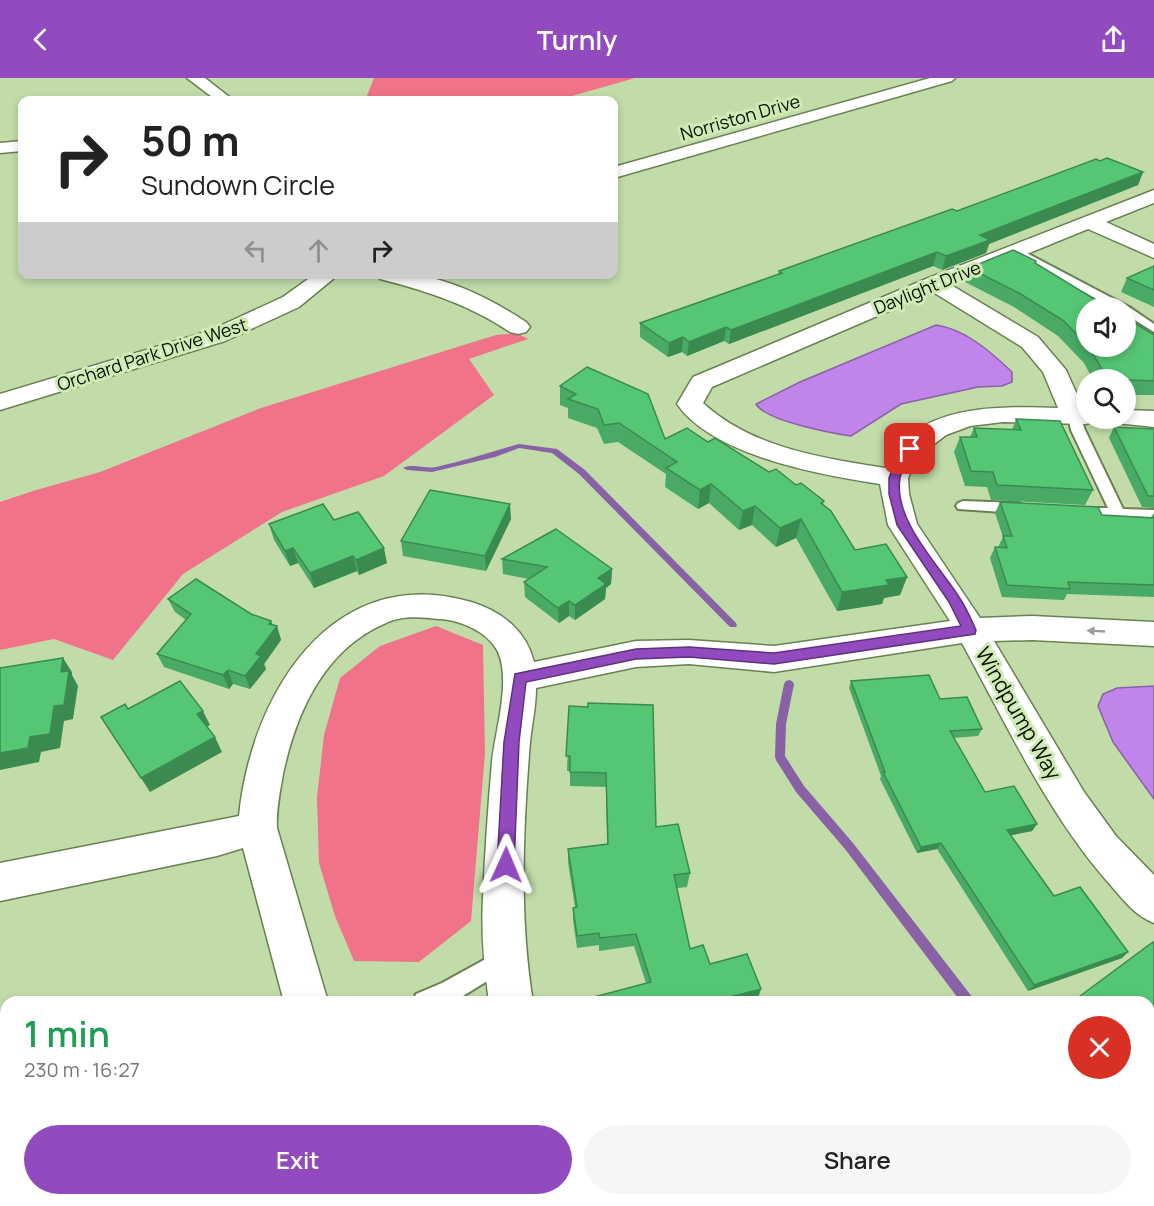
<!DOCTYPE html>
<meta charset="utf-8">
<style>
:root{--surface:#fff;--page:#f6f6f6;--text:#222;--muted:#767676;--accent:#924bbf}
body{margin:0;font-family:Manrope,sans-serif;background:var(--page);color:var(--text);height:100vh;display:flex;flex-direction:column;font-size:22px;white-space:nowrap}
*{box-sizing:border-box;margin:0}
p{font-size:20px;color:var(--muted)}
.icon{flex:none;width:33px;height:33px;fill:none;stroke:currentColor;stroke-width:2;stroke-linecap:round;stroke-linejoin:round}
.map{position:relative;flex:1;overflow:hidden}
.side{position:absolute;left:0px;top:918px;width:1155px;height:210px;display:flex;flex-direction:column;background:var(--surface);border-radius:18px 18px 0 0;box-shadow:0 3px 9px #0003}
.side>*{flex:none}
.banner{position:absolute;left:18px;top:18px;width:600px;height:183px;border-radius:12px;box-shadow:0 3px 9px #0003;background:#fff;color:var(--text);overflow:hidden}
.controls{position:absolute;left:1076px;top:219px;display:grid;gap:12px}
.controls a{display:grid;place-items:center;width:60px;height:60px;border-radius:50%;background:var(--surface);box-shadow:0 3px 9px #0003;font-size:30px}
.pin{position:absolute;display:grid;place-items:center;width:51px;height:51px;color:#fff;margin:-26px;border-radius:12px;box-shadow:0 3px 9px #0006}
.me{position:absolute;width:66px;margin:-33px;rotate:1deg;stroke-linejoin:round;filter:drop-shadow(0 0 4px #0008)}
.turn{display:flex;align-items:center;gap:21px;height:126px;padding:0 24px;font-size:27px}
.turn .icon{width:78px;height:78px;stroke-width:2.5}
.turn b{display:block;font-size:42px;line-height:51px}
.lanes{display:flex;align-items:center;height:57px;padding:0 24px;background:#0003;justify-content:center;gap:30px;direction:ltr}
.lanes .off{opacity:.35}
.round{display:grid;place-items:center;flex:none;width:63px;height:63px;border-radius:32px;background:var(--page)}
.headline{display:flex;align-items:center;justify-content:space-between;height:102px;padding:0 24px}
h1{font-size:36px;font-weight:600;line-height:45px;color:#1e9e55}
.action{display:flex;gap:12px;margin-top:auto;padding:12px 24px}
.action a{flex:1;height:69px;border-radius:36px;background:var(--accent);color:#fff;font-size:24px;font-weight:600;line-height:69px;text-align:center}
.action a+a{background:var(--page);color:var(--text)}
header{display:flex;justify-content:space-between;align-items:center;height:78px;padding:0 24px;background:var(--accent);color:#fff;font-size:27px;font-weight:600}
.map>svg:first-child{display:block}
.forest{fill:#f1738a}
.water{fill:#c184eb;stroke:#8961a5;stroke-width:1.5}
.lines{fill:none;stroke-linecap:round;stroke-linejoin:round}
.stream{fill:#8961a5;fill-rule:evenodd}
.lane-casing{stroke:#698151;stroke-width:4}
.street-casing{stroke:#698151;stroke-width:3}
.lane{fill:#fff;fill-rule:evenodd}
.street{fill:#fff;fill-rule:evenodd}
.wall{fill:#48aa64}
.shaded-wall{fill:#3b8b51}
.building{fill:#54c674;stroke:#3b8b51;stroke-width:1.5}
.oneway{fill:#9c9f99}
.route{fill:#924bbf;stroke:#5f317c;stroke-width:1.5}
.labels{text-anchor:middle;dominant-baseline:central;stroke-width:6;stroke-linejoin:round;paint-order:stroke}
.far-street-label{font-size:18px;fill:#071001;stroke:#ceeab5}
.street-label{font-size:21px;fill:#071001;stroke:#ceeab5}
</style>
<header><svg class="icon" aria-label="back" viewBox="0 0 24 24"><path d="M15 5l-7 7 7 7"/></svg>Turnly<svg class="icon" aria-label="share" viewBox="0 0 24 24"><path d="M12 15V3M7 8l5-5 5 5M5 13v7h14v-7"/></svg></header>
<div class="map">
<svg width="1154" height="1128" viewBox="0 0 1154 1128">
<rect width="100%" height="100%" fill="#c1dca8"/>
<!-- forest -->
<g class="forest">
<polygon points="374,0 635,0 558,22 373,22 366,20"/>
<polygon points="517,255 528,261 469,281 494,317 384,398 282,434 183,496 113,582 54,561 0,572 0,424 33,413 100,394 261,330 496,257"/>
<polygon points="436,548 483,567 485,675 471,843 419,884 354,883 335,838 319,785 317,719 324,657 340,600 380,568"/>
</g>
<!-- water -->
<g class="water">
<path d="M936 247C965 251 991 274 1012 294V304L1002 308 978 309 901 326 851 358C831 355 766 343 756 326L800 304Z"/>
<polygon points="1154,608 1154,721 1113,664 1098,628 1103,616 1117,610"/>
</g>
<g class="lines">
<!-- stream -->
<g class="stream">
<path d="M519 366 557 371 585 392 736 545 737 547 736 549H730L579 396 552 375 519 370 495 379 432 394 407 392 403 390C412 385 425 391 436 389 464 383 491 374 519 366Z"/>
<polygon points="789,602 792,603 794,606 786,646 785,678 804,708 853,765 973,920 975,924 961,924 845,771 796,714 776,682 775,679 776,646 784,606 786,603"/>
<polygon points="1047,1122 1062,1122 1065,1128 1050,1128"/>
</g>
<!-- lane casing -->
<g class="lane-casing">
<g id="lane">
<polygon points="1017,170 1129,229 1154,246 1154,254 1125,236 1125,230 1113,230 1013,175 1012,173"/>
<polygon points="1074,334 1080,338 1085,352 1123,431 1154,432 1154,442 1072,436 1070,433 1072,430 1108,430 1071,352 1068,338"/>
<polygon points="963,423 1019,425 1026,430 1019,435 958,431 956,428 958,425"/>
<polygon points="502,872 510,875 513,882 510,889 458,921 450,924 413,924 416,916 442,905"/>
</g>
</g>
<!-- street casing -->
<g class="street-casing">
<g id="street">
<polygon points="187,0 205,0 233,22 216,22"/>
<polygon points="930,0 955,0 952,3 614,100 614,89"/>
<polygon points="22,63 22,73 0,75 0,65"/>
<path d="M1154 112V125L1106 144 1154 166V180L1088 151 951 207 1038 259 1066 292 1083 330H1086V340H1097L1095 343 1086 346 1003 344 970 348 946 357 920 377 915 384 908 400 909 416 917 446 980 540 1032 538 1154 544V568L1032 562 994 563 1084 714 1116 758 1154 797V845C1136 838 1126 825 1113 810 1049 739 1008 649 962 565L774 594 689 586 636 589 536 610C536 628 532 646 530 664 523 750 519 839 533 924H489C484 889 481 855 483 820 485 775 488 729 492 684 495 653 512 601 497 572 486 553 460 542 439 541 421 539 403 537 386 545 324 571 296 635 283 696 280 714 276 732 277 750L328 924H284L243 770 217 778 0 823V785L239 738C251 617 332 483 471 524 501 533 526 552 534 584L636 563 689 562 774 568 950 543 888 447 880 406C821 397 713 378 677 326L693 299 926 201ZM933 214 1022 269 1043 294 1058 330C998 328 914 325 885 390 822 380 752 370 703 325L712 309Z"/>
<polygon points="315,196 339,196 299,229 225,263 0,332 0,316 209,253 283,219"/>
<path d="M378 196C390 196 403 195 415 197 454 202 494 223 526 244L530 249 526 254 518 256 510 254C470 227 427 213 380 201Z"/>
<polygon points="1125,332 1154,333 1154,349 1116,345 1112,340 1125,340"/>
<polygon points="285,1122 335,1122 334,1128 284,1128"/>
<polygon points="533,1122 583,1122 585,1128 535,1128"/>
</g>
</g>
<!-- lane -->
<use href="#lane" class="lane"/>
<!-- street -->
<use href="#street" class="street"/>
</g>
<!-- wall -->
<g class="wall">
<polygon points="1100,83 1143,94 1138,107 989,166 986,175 942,192 933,188 729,266 724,263 687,278 682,274 668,279 640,259 640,245 778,196 779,193 957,133"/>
<polygon points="1035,185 1086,230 1086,268 1125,268 1154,257 1154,317 1125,317 1125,302 1093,302 1084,285 1058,258 1014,229 965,204 969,190"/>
<polygon points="1154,188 1154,229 1121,214 1127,200"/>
<polygon points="587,289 665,361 708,364 796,407 824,423 823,427 855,472 907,499 900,517 884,520 882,526 837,533 796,460 776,469 752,447 739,452 709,425 698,431 665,409 666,396 618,364 604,366 597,350 568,340 568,330 560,327 560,308"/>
<polygon points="1016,341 1093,412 1085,427 991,422 987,409 965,408 954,374 960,359 970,359 974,350 1012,352"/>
<polygon points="1114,349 1154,351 1154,430 1142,429 1109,360"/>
<polygon points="1000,424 1102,437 1151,439 1154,435 1154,519 1067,516 1064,522 1002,519 990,480 995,469 998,469 1003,459 995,435"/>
<polygon points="511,441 486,493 403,478 401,463"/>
<polygon points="334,442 387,485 359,497 357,493 314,510 298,485 290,488 274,462 269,446"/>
<polygon points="502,481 612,491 611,506 606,510 605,521 575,542 569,538 559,545 525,519 524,504 529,501 503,496"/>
<polygon points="168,521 251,536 277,548 281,562 264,586 266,591 250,611 233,606 229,611 164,589 157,576 186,542 175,534"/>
<polygon points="851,603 940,621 982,651 978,658 954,660 985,714 1037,746 1032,753 1011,757 1054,818 1128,874 1122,880 1028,913 937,771 917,775 880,701 881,698 849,610"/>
<polygon points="569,628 690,795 687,809 677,810 690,871 710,886 761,911 757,922 751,924 589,924 590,920 646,905 634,868 599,873 599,867 577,870 573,842 573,830 575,829 568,784 568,771 607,766 606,709 570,708 570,693 567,693"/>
<polygon points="1154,1058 1154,1070 1149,1063 1149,1062"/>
<polygon points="653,1122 801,1122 803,1128 652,1128"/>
</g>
<!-- shaded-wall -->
<g class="shaded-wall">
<polygon points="1143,94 1138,107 989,166 986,175 942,192 946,178 980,157"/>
<polygon points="937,174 933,188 729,266 731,252"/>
<polygon points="726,249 724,263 687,278 689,264"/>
<polygon points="683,259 682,274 668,279 669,265"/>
<polygon points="711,406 709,425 698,431 700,412"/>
<polygon points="510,426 511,441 486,493 485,478"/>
<polygon points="755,428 752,447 739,452 743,433"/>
<polygon points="801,441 796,460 776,469 780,450"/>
<polygon points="293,470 298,485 290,488 285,473"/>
<polygon points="384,470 387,485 359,497 356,482"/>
<polygon points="353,478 357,493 314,510 310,495"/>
<polygon points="612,491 611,506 606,510 605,521 575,542 575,527 598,500"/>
<polygon points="907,499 900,517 884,520 882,526 837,533 842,514 886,502"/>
<polygon points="569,523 569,538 559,545 558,530"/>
<polygon points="271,543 275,551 277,548 281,562 264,586 266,591 250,611 245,598 256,576 269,546"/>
<polygon points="63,580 72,594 72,597 78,608 73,641 64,643 60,670 41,674 39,684 0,692 0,675 54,628"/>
<polygon points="228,592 233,606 229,611 223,597"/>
<polygon points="203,633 210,647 204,650 197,636"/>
<polygon points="215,659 222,674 150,714 141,700"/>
<polygon points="1037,746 1032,753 1003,759 1007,752"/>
<polygon points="941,765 937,771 917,775 921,769"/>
<polygon points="1128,874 1122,880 1028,913 1034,907"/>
<polygon points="761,911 757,922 751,924 725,924 726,920"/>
<polygon points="160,1122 163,1122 172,1128 160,1128"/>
</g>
<!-- building -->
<g class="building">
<polygon points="1107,80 1143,94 980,157 990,162 946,178 937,174 731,252 726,249 689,264 683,259 669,265 640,245 782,195 779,193 952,131 957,133 1096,81 1100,83"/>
<polygon points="1013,172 1036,183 1035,185 1109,230 1086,230 1086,266 1064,243 1019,215 969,190"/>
<polygon points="1154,188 1154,212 1127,200"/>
<polygon points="1125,239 1154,257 1154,303 1108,301 1088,268 1125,268"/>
<polygon points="587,289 648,316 665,361 687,350 708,364 715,360 769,394 776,391 796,407 801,405 824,423 821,425 831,433 855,472 886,466 907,499 886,502 889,507 842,514 801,441 780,450 755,428 743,433 711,406 700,412 666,390 677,384 619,345 604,347 598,331 568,321 576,316 560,308"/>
<polygon points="1016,341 1060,343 1093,412 997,407 993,394 971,393 960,359 977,359 974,350 1021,352"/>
<polygon points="1114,349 1154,351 1154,418 1148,418"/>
<polygon points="430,412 510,426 485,478 401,463"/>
<polygon points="1000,424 1098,429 1102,437 1154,440 1154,507 1068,504 1070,511 1007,507 995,469 1007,470 1003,458 1012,458"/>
<polygon points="323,426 334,442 358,434 384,470 356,482 353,478 310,495 293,470 285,473 269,446"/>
<polygon points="556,451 612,491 598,500 606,506 575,527 569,523 558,530 524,504 547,489 502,481"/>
<polygon points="196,501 251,536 271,543 269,546 277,548 256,576 261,578 245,598 228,592 223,597 157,576 191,536 168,521"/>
<polygon points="63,580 61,594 69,593 64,627 54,628 50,656 30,659 28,670 0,675 0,590"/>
<polygon points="929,597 940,621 967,619 982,651 950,653 985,714 1014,708 1037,746 1007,752 1054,818 1080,809 1128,874 1034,907 941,765 921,769 883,694 885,694 851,603"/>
<polygon points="180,603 203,633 197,636 215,659 141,700 101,639 125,626 128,631"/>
<polygon points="588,625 653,627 656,749 678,746 690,795 674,797 690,871 703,867 710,886 747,876 761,911 726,920 727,924 591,924 590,920 651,904 636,856 600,860 599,855 577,858 573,830 577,829 568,771 608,766 606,695 570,694 570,678 566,678 569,628 588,629"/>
<polygon points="1153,864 1154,865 1154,1011 1149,1015 1149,924 1072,924"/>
<polygon points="153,1122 160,1122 160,1128 133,1128"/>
<polygon points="655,1122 801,1122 803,1128 656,1128"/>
</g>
<!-- one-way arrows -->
<defs><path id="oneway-solid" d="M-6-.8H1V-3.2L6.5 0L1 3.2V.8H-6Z" transform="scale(1.5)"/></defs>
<use class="oneway" href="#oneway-solid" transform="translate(1096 553) rotate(-177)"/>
<!-- route -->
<path class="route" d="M910 368 916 371C910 380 902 389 900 400 893 442 938 486 959 519 966 529 971 541 976 552L975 556 774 586 689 579 636 581 526 604 519 664 514 787 512 792 506 795 500 792 497 787 504 664 515 596 636 571 689 569 774 575 961 548 949 524 897 447 889 416V400L897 381 907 369Z"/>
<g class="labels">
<!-- far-street labels -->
<g class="far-street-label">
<text transform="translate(740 39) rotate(-16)">Norriston Drive</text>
<text transform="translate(927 209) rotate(-22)">Daylight Drive</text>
<text transform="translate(152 276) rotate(-18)">Orchard Park Drive West</text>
</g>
<!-- street labels -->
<g class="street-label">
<text transform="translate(1019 635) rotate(60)">Windpump Way</text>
</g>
</g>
</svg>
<div class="controls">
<a><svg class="icon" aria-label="sound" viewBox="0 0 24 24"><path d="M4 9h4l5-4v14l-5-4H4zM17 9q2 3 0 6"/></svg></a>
<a><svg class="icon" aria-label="search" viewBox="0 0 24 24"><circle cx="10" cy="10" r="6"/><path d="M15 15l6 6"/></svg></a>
</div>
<div class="pin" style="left:910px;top:371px;background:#d93025"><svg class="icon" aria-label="arrive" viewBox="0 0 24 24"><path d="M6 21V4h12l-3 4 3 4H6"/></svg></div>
<svg class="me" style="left:506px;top:787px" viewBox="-20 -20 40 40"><path d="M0-17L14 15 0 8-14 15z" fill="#924bbf" stroke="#fff" stroke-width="4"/></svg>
<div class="banner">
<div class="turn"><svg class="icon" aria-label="right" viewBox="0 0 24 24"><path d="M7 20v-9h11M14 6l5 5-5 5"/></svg><div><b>50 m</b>Sundown Circle</div></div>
<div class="lanes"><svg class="icon off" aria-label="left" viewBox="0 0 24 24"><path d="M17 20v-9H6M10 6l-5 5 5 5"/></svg><svg class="icon off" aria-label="ahead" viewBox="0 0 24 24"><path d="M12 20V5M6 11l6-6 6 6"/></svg><svg class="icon" aria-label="right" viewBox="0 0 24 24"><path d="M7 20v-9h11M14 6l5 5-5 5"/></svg></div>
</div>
<section class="side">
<div class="headline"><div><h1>1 min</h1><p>230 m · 16:27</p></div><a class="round" style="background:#d93025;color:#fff"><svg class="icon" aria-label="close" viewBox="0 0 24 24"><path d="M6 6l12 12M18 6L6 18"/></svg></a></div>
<div class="action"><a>Exit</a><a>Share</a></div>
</section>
</div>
